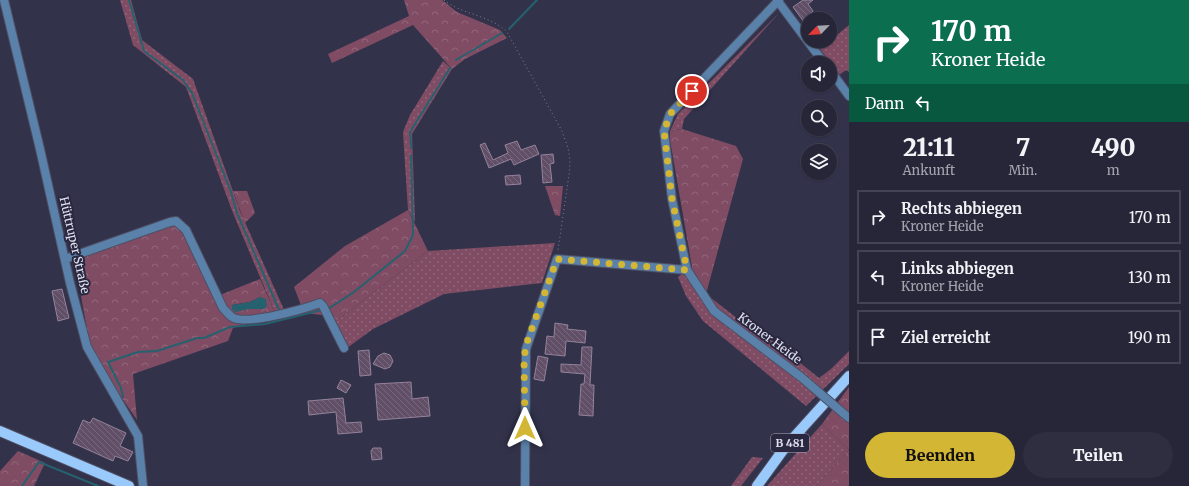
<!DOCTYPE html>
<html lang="de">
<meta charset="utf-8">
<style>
:root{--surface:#262638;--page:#2e2e40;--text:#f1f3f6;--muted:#a4a5ae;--line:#424353;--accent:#d4b635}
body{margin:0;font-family:Merriweather,serif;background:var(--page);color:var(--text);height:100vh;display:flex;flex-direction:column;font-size:15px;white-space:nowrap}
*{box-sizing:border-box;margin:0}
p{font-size:13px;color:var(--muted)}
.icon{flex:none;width:22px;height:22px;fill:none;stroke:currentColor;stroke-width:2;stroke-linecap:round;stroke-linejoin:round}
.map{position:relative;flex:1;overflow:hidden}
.side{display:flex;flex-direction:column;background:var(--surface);width:340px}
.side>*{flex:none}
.banner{background:#0b6e4f;color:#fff;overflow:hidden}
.needle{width:26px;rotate:245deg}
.fabs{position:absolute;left:801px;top:12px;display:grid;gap:8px}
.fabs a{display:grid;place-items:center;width:36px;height:36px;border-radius:50%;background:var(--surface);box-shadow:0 1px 3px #0004,0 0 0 1px var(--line);font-size:20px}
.pin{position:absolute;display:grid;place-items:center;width:34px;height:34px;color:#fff;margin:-17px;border:2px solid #fff;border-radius:50%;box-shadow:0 1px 4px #0007}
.me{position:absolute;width:44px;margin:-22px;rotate:0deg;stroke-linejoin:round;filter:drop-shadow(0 0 3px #0008)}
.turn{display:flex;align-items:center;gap:14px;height:84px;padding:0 16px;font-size:18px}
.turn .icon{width:52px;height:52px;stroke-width:2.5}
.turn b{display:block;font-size:28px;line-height:34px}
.then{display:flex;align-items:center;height:38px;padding:0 16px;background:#0003;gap:8px;font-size:15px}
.eta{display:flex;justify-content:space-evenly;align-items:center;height:68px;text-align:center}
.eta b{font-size:24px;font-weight:800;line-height:28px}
.action{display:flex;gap:8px;margin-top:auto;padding:8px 16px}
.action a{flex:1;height:46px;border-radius:24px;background:var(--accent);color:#111;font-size:16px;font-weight:800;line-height:46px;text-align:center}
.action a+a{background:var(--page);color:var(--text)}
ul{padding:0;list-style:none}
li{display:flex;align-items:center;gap:12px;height:54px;margin:0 8px 6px;padding:0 8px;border:2px solid var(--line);border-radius:0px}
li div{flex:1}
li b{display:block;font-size:15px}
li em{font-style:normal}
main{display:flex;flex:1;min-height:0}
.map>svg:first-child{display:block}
.grass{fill:url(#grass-dots)}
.forest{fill:url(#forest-crowns);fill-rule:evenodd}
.water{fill:#25616e}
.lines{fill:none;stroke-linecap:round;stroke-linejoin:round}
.stream{stroke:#25616e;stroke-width:2}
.building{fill:url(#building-back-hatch);stroke:#95829b}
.minor-casing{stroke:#4e4f65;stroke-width:10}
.major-casing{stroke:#4e4f65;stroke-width:12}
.path{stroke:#7e7f93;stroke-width:1;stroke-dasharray:1 3;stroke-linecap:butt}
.minor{stroke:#5a81a9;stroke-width:8}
.major{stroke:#9acafb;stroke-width:10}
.minor-bridge-casing{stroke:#4e4f65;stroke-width:10;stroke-linecap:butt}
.minor-bridge{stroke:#5a81a9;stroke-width:8}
.route{stroke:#d4b635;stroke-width:7;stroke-dasharray:0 12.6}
.labels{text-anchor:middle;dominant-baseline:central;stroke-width:4;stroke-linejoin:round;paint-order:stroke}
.shield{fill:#292840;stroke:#a9aabb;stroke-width:1}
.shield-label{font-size:11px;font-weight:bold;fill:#e0e1f0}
.street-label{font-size:12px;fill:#e0e1f0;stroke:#292840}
</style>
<main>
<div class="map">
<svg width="849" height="486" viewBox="0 0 849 486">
<defs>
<pattern id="grass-dots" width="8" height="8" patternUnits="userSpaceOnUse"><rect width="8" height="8" fill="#804c64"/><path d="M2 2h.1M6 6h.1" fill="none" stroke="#92667a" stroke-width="1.8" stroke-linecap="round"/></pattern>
<pattern id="forest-crowns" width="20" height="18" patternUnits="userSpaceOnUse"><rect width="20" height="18" fill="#804c64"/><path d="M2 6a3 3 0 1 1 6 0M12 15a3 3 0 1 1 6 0" fill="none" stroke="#92667a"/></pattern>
<pattern id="building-back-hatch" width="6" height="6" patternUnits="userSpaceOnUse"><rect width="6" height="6" fill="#614f67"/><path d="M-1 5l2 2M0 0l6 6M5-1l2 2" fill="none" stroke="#77687d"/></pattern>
</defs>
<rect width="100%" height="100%" fill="#32334b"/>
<!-- grass -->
<g class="grass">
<polygon points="120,0 131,0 142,40 193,79 240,211 285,312 276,315 233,213 186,87 133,45"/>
<polygon points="780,12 684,119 682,129 670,131 678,114"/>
<polygon points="849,25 849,72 846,70 839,75 820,49"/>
<polygon points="443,61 452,69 412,134 415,222 408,210 403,132 410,115"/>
<polygon points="555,243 542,283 444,294 373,329 347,348 331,325 428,251"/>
<polygon points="692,267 706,294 738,319 752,324 819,378 831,369 849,351 849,364 806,406 703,321 686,296 678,277"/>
<polygon points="822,424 849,450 816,486 767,486"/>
<polygon points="752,457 763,458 741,486 731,486"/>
</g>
<!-- forest -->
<g class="forest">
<polygon points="404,0 442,0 457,12 500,30 507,38 465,59 452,69 413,25 332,63 328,54 409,16"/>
<polygon points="682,129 736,146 743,159 706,294 692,267 670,140 670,131"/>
<polygon points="545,186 563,186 560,216 555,215"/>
<polygon points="233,191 247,191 255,213 245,223"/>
<polygon points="408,210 428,251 331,325 322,315 304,313 294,287 345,246"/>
<path d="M177 219 215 297 260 279 276 315 233 328 228 341 133 374 137 420 111 382 90 345 74 258ZM260 297 264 309 232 305 250 302Z"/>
<polygon points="849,387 849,486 816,486 849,450 822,424"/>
<polygon points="18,451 45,463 34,486 0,486 0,471"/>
</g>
<!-- water -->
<polygon class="water" points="260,297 266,299 267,306 264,309 249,309 235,312 232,309 232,305 250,302"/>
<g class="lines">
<!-- stream -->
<g class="stream">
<polyline points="129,0 144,51 183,80 192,93 231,192 237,213 280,312"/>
<polyline points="509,29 537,0"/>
<polyline points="456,60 502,33"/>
<polyline points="411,148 410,132 450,68"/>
<polyline points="328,309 354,292 405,251 413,235 411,155"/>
<polyline points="123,397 121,388 108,362 138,352 157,351 197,338 204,338 230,327 265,324 322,310"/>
<polyline points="22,486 39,462 98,486"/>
</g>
</g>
<!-- building -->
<g class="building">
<polygon points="803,0 813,0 808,4 813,11 811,13 813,15 804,22 793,7"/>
<polygon points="517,141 521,150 535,145 539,154 514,165 511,159 489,168 480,145 485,143 493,160 508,153 505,145"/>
<polygon points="553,154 554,163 550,164 552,182 543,183 541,155"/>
<polygon points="520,175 521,184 506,185 505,176"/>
<polygon points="62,289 69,318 58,321 52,291"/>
<polygon points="555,323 568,325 567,329 586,331 585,343 566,341 565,356 545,354 547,336 554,337"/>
<polygon points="582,347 592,347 590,385 594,385 593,416 579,415 581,384 584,384 585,374 561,372 561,364 581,365"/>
<polygon points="369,350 371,375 360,376 358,351"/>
<polygon points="384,353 390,355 393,361 390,367 385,369 373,364 378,356"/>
<polygon points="538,356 548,358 544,381 534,379"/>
<polygon points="341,380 351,385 346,393 337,388"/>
<polygon points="411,382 412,399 428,397 430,416 378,420 375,384"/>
<polygon points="343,398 346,423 361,422 362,432 338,434 336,412 309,415 308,401"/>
<polygon points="93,418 126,433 120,446 133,452 128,461 115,456 113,461 73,443 83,420 90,423"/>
<polygon points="373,448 381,448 382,459 372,460 371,451"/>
</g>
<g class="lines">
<!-- minor casing -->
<g class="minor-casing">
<g id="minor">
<polyline points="4,0 40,149 70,283 87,347 138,436 143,486"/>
<polyline points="777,0 824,63"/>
<polyline points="830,70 849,96"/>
<path d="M65 259 170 222 176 221 186 230 223 308C226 311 229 315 232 317 245 326 304 309 320 303L323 306 344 348"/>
<polyline points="687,270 714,311 801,377"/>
<polyline points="843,413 849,418"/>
<polyline points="525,486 526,349 557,259 687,270 672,199 664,131 670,114 779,0"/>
</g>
</g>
<!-- major casing -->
<g class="major-casing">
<g id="major">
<polyline points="0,431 129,486"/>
<polyline points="757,486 786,446 849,376"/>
</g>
</g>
<!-- path -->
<path class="path" d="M444 0C463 15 490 15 507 32L562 131 568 148 570 160 569 175 558 250"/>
<!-- minor -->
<use href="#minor" class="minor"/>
<!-- major -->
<use href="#major" class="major"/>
<!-- minor-bridge casing -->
<g class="minor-bridge-casing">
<polyline id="minor-bridge" points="801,377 843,413"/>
</g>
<!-- minor-bridge -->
<use href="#minor-bridge" class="minor-bridge"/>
</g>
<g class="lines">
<!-- route -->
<polyline class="route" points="525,428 524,359 526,345 557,259 687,270 672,199 664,131 670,114 692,91"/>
</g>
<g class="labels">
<!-- shield labels -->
<rect class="shield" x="771" y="434" width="38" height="18" rx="3"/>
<g class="shield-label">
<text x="790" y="443">B 481</text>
</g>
<!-- street labels -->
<g class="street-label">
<text transform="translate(75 245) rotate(77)">Hüttruper Straße</text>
<text transform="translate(770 338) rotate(37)">Kroner Heide</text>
</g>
</g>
</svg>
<div class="fabs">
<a><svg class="needle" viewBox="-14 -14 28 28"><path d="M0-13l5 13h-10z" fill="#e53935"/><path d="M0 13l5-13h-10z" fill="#a4a5ae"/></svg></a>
<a><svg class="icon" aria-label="sound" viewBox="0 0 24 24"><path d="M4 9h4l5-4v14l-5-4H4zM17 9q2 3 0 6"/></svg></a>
<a><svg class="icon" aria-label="search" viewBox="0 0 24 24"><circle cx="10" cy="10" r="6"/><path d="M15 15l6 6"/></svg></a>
<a><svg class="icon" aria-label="layers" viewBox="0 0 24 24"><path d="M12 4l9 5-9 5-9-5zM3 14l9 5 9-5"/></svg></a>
</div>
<div class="pin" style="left:692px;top:91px;background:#d93025"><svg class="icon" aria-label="arrive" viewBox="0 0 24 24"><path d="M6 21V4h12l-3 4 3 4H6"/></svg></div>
<svg class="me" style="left:525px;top:428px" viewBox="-20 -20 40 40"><path d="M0-17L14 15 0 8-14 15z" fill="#d4b635" stroke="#fff" stroke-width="4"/></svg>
</div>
<section class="side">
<div class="banner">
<div class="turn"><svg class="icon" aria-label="right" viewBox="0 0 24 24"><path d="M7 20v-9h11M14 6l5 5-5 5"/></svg><div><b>170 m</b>Kroner Heide</div></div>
<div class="then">Dann<svg class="icon" aria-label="left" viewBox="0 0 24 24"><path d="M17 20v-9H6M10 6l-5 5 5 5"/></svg></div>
</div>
<div class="eta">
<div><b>21:11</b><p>Ankunft</p></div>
<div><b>7</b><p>Min.</p></div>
<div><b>490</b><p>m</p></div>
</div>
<ul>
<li><svg class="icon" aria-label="right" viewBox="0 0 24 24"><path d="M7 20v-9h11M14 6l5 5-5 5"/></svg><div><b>Rechts abbiegen</b><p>Kroner Heide</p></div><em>170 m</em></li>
<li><svg class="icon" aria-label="left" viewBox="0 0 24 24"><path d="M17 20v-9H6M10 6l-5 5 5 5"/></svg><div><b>Links abbiegen</b><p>Kroner Heide</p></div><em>130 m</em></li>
<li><svg class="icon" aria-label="arrive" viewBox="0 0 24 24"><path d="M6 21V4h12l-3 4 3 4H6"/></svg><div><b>Ziel erreicht</b></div><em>190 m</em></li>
</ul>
<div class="action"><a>Beenden</a><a>Teilen</a></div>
</section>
</main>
